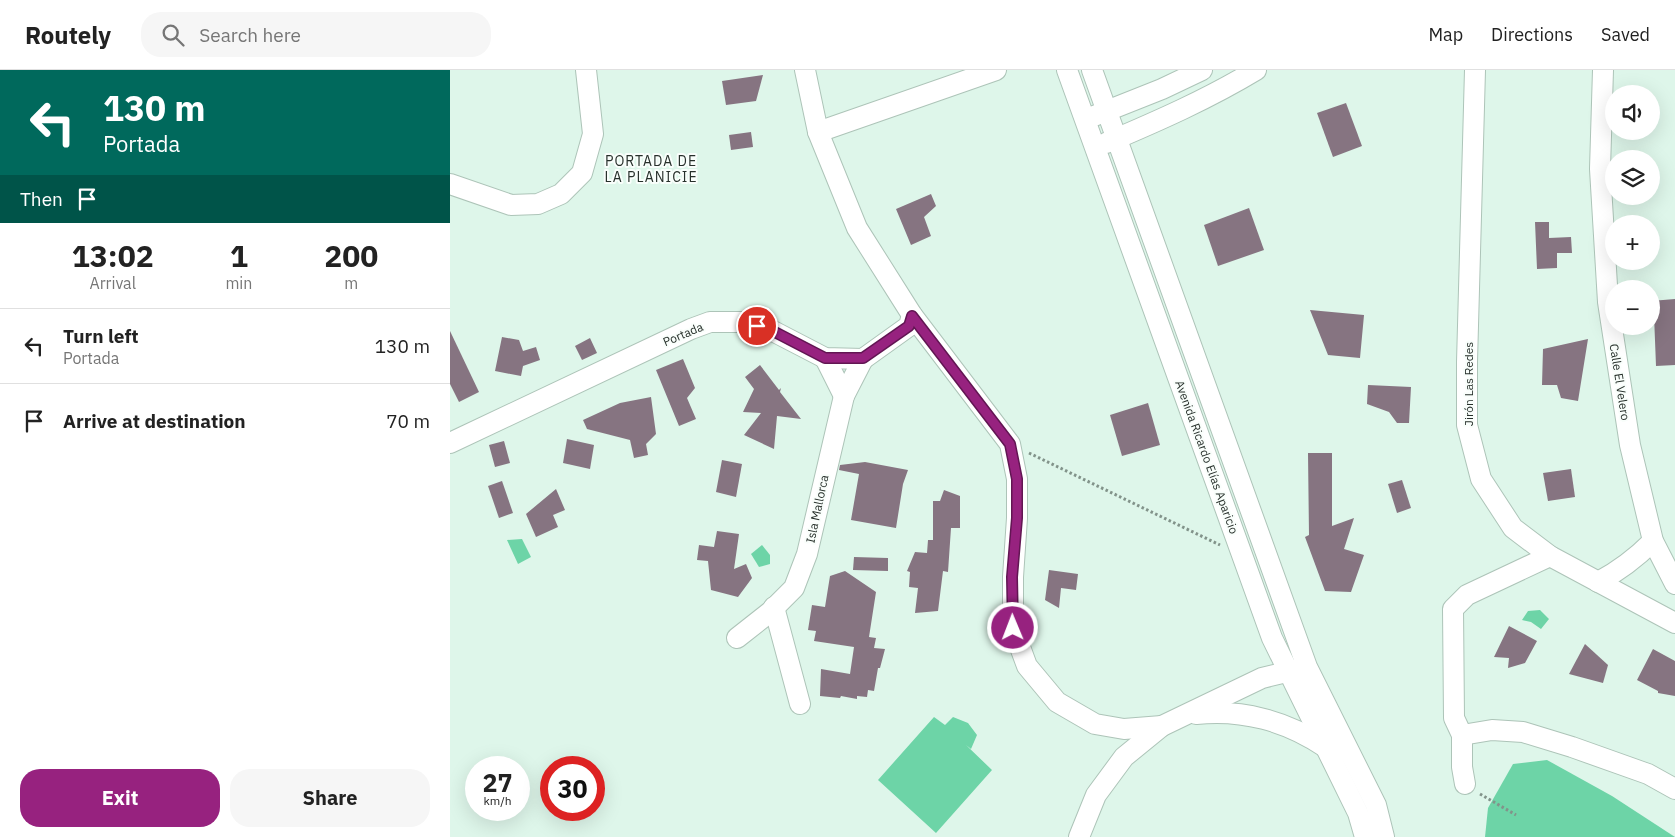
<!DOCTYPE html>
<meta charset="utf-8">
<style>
:root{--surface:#fff;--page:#f6f6f6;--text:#222;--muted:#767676;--line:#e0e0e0;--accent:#97227f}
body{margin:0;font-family:"IBM Plex Sans",sans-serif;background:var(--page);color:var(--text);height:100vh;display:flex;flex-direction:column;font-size:19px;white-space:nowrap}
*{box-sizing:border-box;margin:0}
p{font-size:16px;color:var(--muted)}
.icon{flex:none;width:28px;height:28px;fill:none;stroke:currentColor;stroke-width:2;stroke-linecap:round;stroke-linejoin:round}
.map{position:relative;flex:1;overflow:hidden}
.panel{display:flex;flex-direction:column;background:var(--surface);width:450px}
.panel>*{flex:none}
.guide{background:#00695c;color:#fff;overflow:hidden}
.buttons{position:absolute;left:1155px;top:15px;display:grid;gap:10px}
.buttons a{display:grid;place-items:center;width:55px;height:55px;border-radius:50%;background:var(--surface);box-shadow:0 5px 20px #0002;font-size:25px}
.speed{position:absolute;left:15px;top:686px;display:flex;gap:10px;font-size:25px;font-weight:700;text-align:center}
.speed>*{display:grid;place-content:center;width:65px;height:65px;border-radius:50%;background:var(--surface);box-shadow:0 5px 20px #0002;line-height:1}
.speed small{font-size:12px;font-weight:400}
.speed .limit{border:8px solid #d22;background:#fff;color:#111}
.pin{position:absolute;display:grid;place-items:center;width:42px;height:42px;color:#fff;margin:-21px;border:2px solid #fff;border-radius:50%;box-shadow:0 1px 5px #0007}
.me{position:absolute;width:55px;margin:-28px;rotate:359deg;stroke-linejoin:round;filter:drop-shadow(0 0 4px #0008)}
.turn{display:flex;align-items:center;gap:18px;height:105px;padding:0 20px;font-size:22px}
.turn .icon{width:65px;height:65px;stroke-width:2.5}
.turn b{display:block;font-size:35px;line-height:42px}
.then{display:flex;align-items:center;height:48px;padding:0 20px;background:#0003;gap:10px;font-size:19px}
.eta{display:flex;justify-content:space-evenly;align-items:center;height:85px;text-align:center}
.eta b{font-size:30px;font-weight:800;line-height:35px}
.action{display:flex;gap:10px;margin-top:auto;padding:10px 20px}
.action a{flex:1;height:58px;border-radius:20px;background:var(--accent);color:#fff;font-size:20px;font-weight:800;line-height:58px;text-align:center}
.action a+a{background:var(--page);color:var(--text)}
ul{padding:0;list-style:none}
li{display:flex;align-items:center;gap:15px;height:75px;padding:0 20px;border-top:1px solid var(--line)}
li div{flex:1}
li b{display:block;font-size:19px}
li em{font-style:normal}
header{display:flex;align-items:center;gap:30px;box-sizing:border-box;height:70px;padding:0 25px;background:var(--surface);border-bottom:1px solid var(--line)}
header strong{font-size:24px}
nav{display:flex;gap:28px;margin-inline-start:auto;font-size:18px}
.search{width:350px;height:45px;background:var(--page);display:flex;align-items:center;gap:12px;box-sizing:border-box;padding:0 18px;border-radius:20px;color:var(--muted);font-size:19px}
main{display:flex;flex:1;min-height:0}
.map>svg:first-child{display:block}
.water{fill:#6dd4a7}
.building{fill:#867481}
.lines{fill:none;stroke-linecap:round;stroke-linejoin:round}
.minor-casing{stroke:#adc4b8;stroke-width:22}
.path{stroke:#82938a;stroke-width:3;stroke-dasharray:2.5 2.5;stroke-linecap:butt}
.minor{stroke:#fff;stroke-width:20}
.route-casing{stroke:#621653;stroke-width:12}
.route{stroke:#97227f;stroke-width:9}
.labels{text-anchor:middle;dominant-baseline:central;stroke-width:4;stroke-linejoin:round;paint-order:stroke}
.street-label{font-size:12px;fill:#27302b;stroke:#f9fefb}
.neighbourhood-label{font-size:14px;letter-spacing:1px;fill:#27302b;stroke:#f9fefb}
</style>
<header>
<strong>Routely</strong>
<div class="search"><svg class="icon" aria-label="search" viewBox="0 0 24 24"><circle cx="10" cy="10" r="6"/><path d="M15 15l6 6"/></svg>Search here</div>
<nav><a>Map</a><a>Directions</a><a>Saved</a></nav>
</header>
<main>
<section class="panel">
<div class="guide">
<div class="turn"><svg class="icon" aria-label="left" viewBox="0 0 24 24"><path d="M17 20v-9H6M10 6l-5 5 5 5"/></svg><div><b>130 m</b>Portada</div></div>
<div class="then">Then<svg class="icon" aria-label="arrive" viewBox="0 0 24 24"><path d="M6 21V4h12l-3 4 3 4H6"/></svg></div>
</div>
<div class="eta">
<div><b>13:02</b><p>Arrival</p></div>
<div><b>1</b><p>min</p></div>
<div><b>200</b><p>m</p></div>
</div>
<ul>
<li><svg class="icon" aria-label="left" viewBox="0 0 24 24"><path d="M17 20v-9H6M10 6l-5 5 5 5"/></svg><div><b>Turn left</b><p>Portada</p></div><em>130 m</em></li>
<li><svg class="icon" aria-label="arrive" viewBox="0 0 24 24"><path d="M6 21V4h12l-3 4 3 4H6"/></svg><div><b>Arrive at destination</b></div><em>70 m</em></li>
</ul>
<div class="action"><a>Exit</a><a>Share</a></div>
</section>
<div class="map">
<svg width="1225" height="767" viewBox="0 0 1225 767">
<rect width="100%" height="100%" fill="#def6ea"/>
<!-- water -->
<g class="water">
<polygon points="72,469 81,487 68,494 57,470"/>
<polygon points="312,475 320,485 320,494 309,497 301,484"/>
<polygon points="1090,540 1099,549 1091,559 1081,552 1072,550 1078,541"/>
<polygon points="484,647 495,655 503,647 518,653 527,665 521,679 516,675 542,700 486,763 428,710"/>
<polygon points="1097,690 1162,726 1225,767 1035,767 1038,738 1063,694"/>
</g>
<!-- building -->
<g class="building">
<polygon points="313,5 306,31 276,35 272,11"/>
<polygon points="896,33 912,76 883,87 867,43"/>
<polygon points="301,62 303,77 281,80 279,65"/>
<polygon points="481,124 486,136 474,147 481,166 461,175 446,139"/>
<polygon points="799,138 814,180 768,196 754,155"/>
<polygon points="1085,152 1099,152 1099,168 1121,167 1122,183 1107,183 1107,198 1087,199"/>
<polygon points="1225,229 1225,295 1206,296 1204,245 1201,246 1201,231"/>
<polygon points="860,240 914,245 910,288 878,285"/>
<polygon points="0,261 29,322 9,332 0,314"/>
<polygon points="52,267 69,270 73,281 86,277 90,290 73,296 71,306 45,301"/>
<polygon points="140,268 147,283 132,290 125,276"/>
<polygon points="1138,269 1128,331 1111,328 1107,315 1092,315 1093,279"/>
<polygon points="233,289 245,318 237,328 246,349 229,356 206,300"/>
<polygon points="310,295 329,320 331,318 330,322 351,349 327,346 324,379 294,365 311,343 293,342 304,319 295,307"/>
<polygon points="918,315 961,317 959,353 947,353 939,342 917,334"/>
<polygon points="201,327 206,364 196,374 198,385 184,388 180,370 137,359 133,350 170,333"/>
<polygon points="698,333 710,375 672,386 660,345"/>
<polygon points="117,369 144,375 140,399 113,393"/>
<polygon points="54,371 60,393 45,397 39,375"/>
<polygon points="858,383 882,383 882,456 904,448 894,479 914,485 901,522 875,521 855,467 859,465"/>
<polygon points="272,390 292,394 286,427 266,422"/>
<polygon points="415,392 458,400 453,414 446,458 401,450 409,404 389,400 390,395"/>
<polygon points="1121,399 1125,427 1098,431 1093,403"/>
<polygon points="952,410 961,438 947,443 938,414"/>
<polygon points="52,411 63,443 49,448 38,416"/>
<polygon points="106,419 115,440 103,445 108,457 86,467 76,444"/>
<polygon points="494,420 510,426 510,458 501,458 498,502 493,501 488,541 465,543 468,518 459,517 460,502 457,501 465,482 477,483 478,470 483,470 483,431 490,431"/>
<polygon points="267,461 289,464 284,499 296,494 302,508 288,527 261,520 258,491 247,490 249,475 264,477"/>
<polygon points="404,487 438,488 438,501 403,500"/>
<polygon points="599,500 628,504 626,520 611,518 609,538 595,530"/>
<polygon points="395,501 426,522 419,567 426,568 424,578 435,579 430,598 428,598 424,621 418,620 417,627 407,626 407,629 391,626 390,628 370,626 371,599 400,604 404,577 364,571 366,561 358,560 362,535 375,537 380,506"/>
<polygon points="1059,556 1087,571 1075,593 1058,598 1059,588 1044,587"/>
<polygon points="1135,574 1158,595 1153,613 1119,604"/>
<polygon points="1203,579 1225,591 1225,626 1208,623 1208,621 1187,610"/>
</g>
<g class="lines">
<!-- minor casing -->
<g class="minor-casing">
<g id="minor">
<polyline points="355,0 368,62 407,158 462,245 560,374 567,409 567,448 563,507 563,558 577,596 607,632 645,654 674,659 712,656"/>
<polyline points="617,0 822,568 908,743 915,767"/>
<polyline points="642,0 857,597 926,735 934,767"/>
<polyline points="1025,0 1017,292 1017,355 1031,409 1063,458 1100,486 1225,553"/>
<polyline points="1153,0 1150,99 1158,232 1180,375 1203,471 1225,514"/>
<polyline points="644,46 712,19 752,0"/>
<polyline points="368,62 546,0"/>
<path d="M656 73C708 51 758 29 806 0"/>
<polyline points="0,114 61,135 88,134 111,124 132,103 143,64 136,0"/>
<polyline points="375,288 394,326"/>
<polyline points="0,373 241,259 260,252 294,252 319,259 375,288 413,289 459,256 462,245"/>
<path d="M1148 512C1169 501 1186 488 1203 471"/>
<polyline points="324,537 350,634"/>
<polyline points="287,568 320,542 344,518 357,484 394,326 413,289"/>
<path d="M746 644C792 639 837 651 875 677"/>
<polyline points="1012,665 1042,660 1073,662 1122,677 1198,704 1225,719"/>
<polyline points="1015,714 1012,697 1012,665 1004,648 1003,539 1017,525 1100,486"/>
<polyline points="629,767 646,725 674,687 712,656 812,608 849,599"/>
</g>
</g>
<!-- path -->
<g class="path">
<polyline points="579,383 770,475"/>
<polyline points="1030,724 1066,745"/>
</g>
<!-- minor -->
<use href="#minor" class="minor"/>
</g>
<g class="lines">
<!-- route casing -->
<g class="route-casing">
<polyline id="route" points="307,256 319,259 375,288 413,288 459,256 462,246 560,374 567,409 567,448 562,507 563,558"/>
</g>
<!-- route -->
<use href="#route" class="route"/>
</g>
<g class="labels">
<!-- street labels -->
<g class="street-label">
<text transform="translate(233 264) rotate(-23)">Portada</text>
<text transform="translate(1170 312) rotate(81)">Calle El Velero</text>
<text transform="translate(1018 314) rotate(-90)">Jirón Las Redes</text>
<text transform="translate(757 387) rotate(70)">Avenida Ricardo Elías Aparicio</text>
<text transform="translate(367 439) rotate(-78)">Isla Mallorca</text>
</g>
<!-- neighbourhood labels -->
<g class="neighbourhood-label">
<text x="201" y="91">PORTADA DE<tspan x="201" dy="16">LA PLANICIE</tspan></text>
</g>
</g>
</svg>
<div class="buttons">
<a><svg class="icon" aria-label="sound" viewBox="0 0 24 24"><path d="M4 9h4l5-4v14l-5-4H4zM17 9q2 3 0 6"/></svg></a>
<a><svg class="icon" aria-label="layers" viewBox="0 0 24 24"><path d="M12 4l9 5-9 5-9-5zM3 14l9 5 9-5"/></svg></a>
<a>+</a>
<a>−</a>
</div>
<div class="speed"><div>27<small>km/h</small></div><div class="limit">30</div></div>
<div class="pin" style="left:307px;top:256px;background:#d93025"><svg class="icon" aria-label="arrive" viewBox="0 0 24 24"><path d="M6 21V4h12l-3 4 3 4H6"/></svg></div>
<svg class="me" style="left:563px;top:558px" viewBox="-20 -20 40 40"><circle r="17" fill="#97227f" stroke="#fff" stroke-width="3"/><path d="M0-11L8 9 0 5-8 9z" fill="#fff"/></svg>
</div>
</main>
